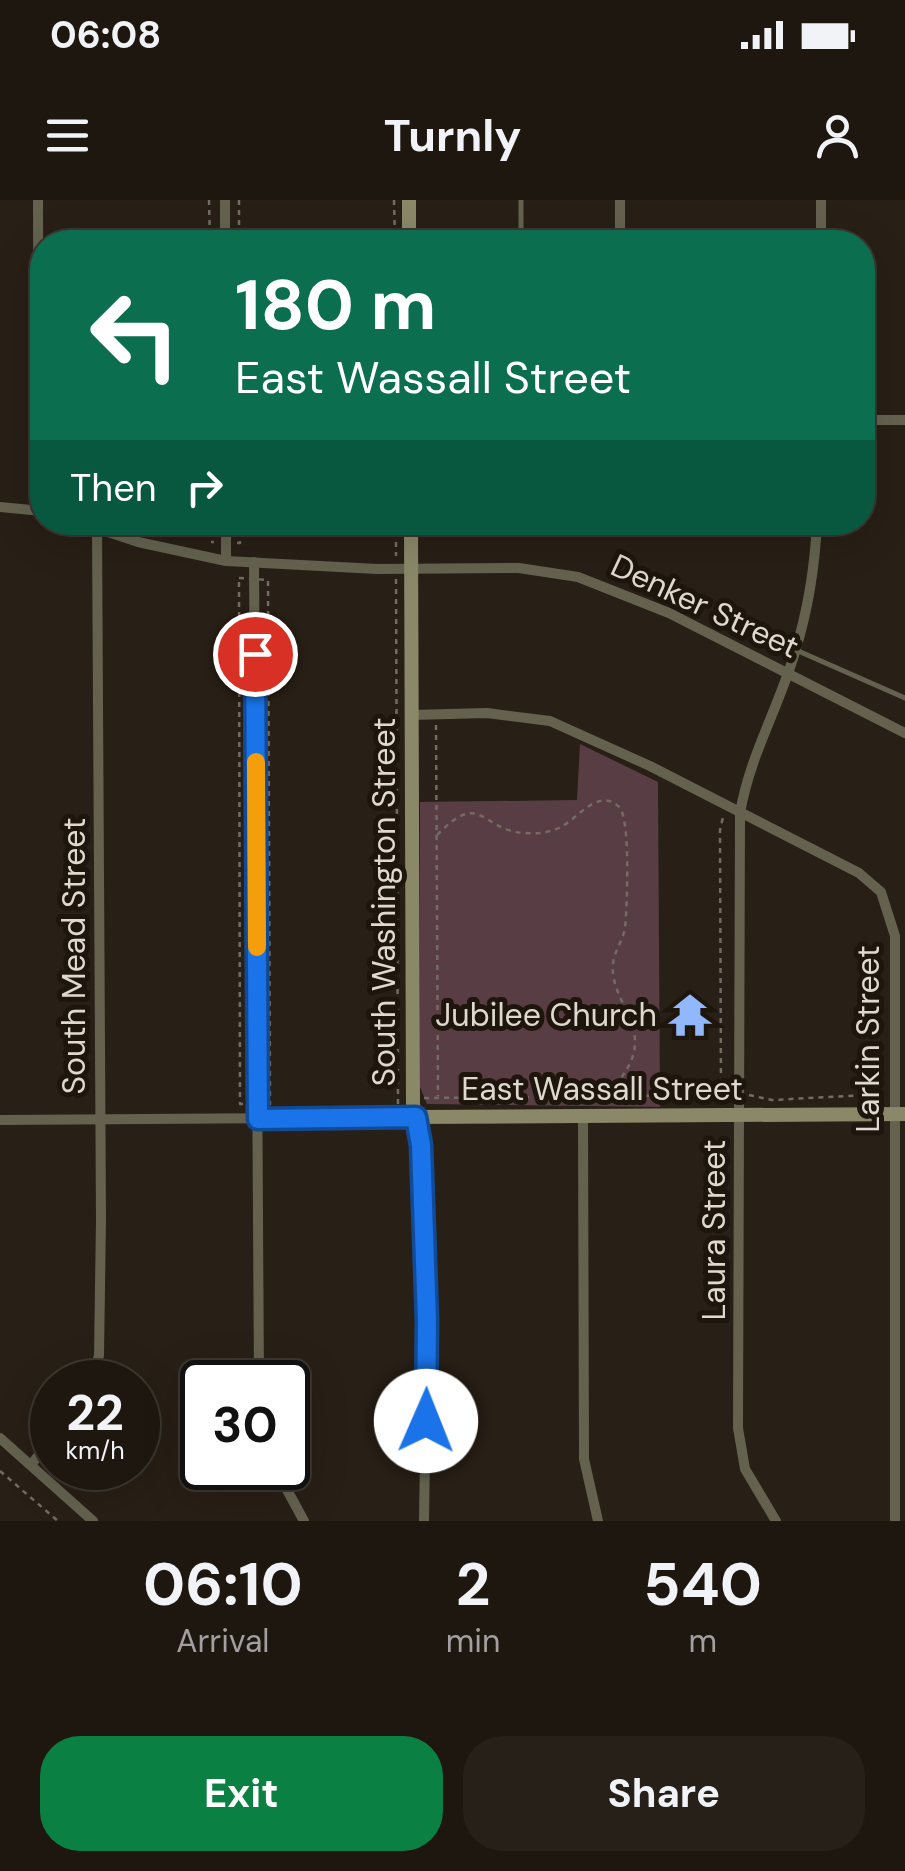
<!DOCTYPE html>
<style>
:root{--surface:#1e1710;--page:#262019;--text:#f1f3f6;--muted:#a19f9f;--line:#3c3630;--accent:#0b8043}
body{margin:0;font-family:"DM Sans",sans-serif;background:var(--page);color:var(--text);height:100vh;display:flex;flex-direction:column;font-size:38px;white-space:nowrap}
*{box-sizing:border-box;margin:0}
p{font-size:32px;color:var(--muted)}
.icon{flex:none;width:55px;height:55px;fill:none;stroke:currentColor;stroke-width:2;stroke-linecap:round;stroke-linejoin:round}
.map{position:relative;height:1321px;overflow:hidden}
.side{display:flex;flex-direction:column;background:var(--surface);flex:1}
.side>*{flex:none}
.banner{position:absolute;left:30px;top:30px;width:845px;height:305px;border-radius:40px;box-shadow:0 10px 40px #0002,0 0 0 2px var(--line);background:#0b6e4f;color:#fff;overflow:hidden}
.speed{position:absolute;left:30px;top:1160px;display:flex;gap:20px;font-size:50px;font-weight:700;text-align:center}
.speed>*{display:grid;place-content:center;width:130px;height:130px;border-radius:50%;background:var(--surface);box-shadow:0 10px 40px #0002,0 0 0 2px var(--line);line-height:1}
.speed small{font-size:25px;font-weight:400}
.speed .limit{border:5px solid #111;border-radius:15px;background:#fff;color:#111}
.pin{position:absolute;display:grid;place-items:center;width:85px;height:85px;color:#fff;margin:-42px;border:5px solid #fff;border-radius:50%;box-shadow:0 2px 10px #0007}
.me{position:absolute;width:110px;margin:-55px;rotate:1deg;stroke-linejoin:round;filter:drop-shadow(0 0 8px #0008)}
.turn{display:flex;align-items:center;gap:35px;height:210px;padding:0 40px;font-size:45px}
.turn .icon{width:130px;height:130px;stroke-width:2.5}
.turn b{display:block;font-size:70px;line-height:85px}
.then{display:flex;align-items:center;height:95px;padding:0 40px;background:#0003;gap:20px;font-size:38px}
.eta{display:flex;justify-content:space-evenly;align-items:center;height:170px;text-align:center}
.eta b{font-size:60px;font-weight:700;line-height:70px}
.primary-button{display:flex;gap:20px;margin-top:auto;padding:20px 40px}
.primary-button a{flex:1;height:115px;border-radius:40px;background:var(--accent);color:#fff;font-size:40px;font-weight:700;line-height:115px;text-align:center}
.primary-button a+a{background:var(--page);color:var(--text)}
.status{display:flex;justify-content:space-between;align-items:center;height:70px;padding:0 50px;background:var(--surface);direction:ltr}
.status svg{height:28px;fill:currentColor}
header{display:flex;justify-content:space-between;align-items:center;height:130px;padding:0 40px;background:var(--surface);font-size:45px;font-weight:700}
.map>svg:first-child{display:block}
.green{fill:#593d44}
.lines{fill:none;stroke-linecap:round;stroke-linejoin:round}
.path{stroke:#736c63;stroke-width:2.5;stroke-dasharray:5 5;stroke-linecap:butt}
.lane{stroke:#64624f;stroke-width:5}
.street{stroke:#64624f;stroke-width:10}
.secondary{stroke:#8a8869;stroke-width:14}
.route-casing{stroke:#114b97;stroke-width:25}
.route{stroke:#1a73e8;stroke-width:18}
.slow{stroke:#f59e0b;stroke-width:18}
.labels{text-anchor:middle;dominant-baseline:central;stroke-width:10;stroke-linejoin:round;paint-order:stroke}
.street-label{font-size:32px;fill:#ded8d1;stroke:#1e160d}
.poi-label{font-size:32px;fill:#ded8d1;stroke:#1e160d;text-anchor:end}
</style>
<div class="status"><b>06:08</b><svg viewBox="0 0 49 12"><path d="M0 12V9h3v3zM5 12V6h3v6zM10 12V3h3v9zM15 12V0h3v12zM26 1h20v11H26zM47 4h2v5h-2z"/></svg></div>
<header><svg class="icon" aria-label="menu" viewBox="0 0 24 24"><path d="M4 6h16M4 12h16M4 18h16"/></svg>Turnly<svg class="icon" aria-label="person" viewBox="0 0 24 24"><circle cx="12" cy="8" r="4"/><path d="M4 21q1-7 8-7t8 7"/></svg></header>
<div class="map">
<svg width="905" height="1321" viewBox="0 0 905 1321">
<rect width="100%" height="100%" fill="#281f16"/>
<!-- green -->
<polygon class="green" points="580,544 658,582 660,907 427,904 420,887 420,602 577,600"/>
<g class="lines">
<!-- path -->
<g class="path">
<polyline points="209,0 210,42"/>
<polyline points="239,0 239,42"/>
<polyline points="394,0 395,42"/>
<polyline points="211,322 211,342 214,342"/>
<polyline points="396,322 396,356"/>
<polyline points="237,343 240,343 240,322"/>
<polygon points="239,378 268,380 270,904 240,904"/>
<polyline points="396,379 398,906"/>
<polyline points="436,525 438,896"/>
<path d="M437 635C482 589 480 630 524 633 537 634 549 633 561 627 578 618 599 587 619 607 631 618 627 709 625 728 623 741 614 751 613 764 610 793 636 815 635 844 634 865 619 881 606 896"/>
<polyline points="721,893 720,630 723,617"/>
<polyline points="749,895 772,900 885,894"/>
<polyline points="424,898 726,895"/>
<polyline points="0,1271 58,1321"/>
</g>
<!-- lane -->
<g class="lane">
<polyline points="521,0 521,42"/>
<polyline points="796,450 905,498"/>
</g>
<!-- street -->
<g class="street">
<polyline points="38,0 39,310"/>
<polyline points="225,0 225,42"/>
<polyline points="620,0 620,42"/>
<polyline points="821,0 821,42"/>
<polyline points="862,220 905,220"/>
<polyline points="0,307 42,311"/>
<polyline points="78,322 138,342 226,361 377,369 519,368 578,377 669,413 905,533"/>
<polyline points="226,322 226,361"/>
<polyline points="254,362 259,1182"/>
<polyline points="411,515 487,513 550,521 650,566 859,673 881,692 895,736 895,1321"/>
<polyline points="583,917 584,1259 598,1321"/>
<polyline points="0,920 416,917 421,945 427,1121 424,1321"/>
<polyline points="92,1182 99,1155 101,1019 97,329"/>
<polyline points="0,1238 93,1321"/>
<polyline points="31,1265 52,1238"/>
<polyline points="275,1268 304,1321"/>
<path d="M776 1321 745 1269 738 1228 740 613C750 555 779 507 795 452 808 410 815 366 817 322"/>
</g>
<!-- secondary -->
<g class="secondary">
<polyline points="409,0 409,42"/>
<polyline points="411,322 413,905 416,917 905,914"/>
</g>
</g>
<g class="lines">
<!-- route casing -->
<g class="route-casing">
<polyline id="route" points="255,454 258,919 416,917 421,945 427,1121 426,1221"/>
</g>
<!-- route -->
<use href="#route" class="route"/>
<!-- slow -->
<polyline class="slow" points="256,562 257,747"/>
</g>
<!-- icons -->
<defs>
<g id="temple-bare" transform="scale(3.45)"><path d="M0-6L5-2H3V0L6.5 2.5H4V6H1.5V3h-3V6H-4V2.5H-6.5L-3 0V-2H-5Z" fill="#91b8fd" stroke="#1e160d" stroke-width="2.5" paint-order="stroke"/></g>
</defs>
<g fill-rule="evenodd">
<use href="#temple-bare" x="690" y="815"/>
</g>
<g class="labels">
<!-- street labels -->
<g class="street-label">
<text transform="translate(705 406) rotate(25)">Denker Street</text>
<text transform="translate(384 702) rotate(-90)">South Washington Street</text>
<text transform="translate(74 756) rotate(-90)">South Mead Street</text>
<text transform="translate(868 839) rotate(-90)">Larkin Street</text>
<text x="602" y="889">East Wassall Street</text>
<text transform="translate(714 1030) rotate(-90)">Laura Street</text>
</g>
<!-- poi labels -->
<g class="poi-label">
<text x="657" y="815">Jubilee Church</text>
</g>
</g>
</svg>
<div class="speed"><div>22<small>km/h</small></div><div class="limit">30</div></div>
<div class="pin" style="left:255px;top:454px;background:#d93025"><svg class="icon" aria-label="arrive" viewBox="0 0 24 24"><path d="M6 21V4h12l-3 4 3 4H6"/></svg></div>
<svg class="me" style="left:426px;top:1221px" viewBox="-20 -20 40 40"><circle r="19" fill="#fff"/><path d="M0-13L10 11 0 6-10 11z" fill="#1a73e8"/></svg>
<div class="banner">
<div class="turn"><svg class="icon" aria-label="left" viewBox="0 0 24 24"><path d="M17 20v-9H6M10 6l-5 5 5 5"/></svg><div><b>180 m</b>East Wassall Street</div></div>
<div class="then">Then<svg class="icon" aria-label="right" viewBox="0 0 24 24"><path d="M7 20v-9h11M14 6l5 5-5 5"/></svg></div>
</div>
</div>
<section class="side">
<div class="eta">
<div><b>06:10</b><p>Arrival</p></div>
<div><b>2</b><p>min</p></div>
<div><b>540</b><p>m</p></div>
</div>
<div class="primary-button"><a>Exit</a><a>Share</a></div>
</section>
